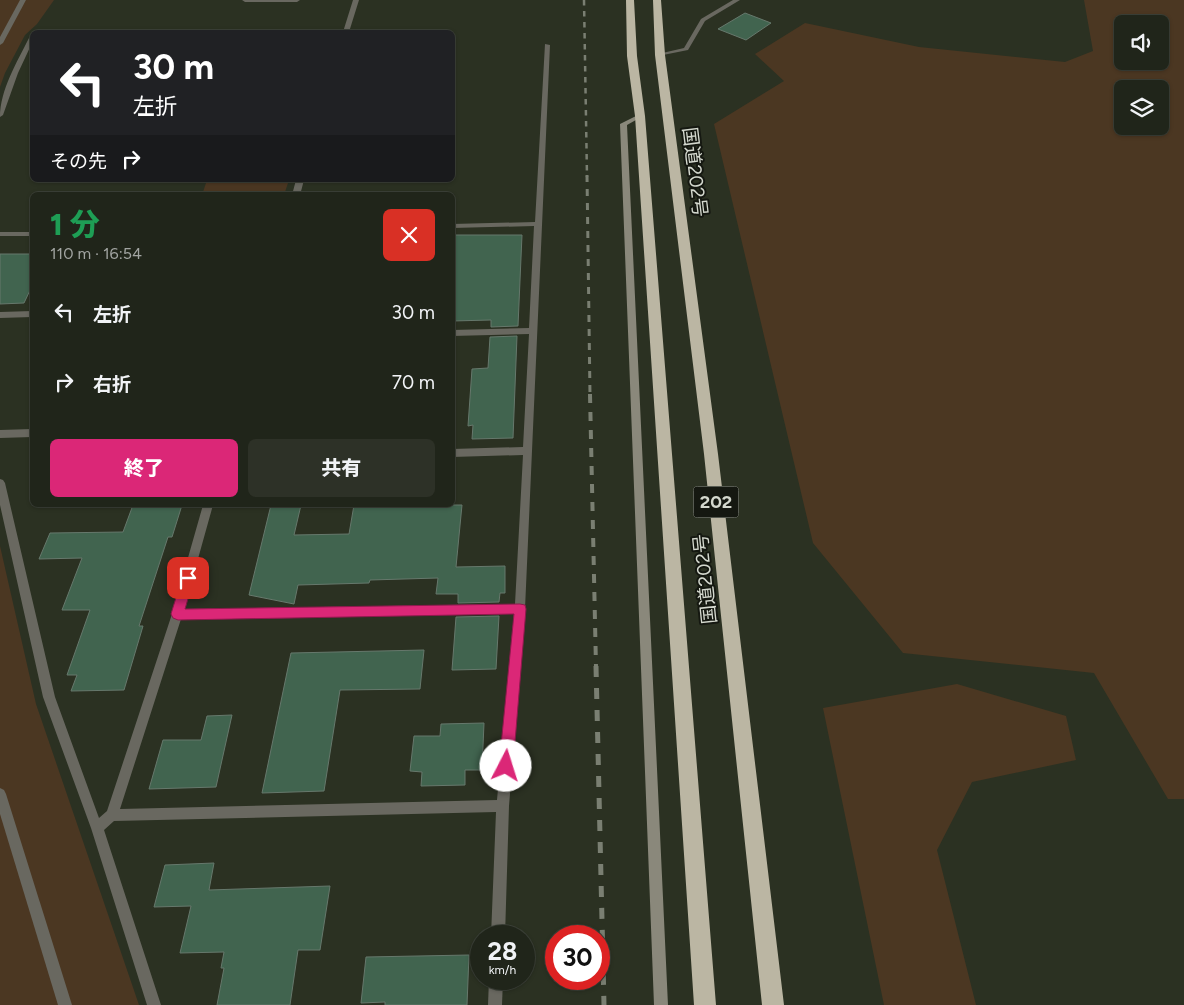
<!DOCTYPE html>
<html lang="ja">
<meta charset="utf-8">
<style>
:root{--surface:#20251a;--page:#2d3127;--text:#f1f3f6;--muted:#a2a5a2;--line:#3d4239;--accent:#db2777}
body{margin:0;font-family:Figtree,"Noto Sans JP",sans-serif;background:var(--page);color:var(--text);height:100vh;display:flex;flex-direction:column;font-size:19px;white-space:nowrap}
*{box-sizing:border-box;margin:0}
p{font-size:16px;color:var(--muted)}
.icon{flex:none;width:28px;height:28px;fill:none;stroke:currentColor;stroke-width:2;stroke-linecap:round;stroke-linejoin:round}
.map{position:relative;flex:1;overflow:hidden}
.side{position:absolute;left:30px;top:192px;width:425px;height:315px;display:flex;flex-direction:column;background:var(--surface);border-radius:8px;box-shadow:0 1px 4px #0004,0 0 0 1px var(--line)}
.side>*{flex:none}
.banner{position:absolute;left:30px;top:30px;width:425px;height:152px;border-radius:8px;box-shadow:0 1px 4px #0004,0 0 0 1px var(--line);background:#202124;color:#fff;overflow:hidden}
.buttons{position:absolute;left:1114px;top:15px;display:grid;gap:10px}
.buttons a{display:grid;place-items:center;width:55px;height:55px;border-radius:8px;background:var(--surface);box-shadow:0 1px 4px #0004,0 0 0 1px var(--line);font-size:25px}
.speed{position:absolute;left:470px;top:925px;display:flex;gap:10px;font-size:25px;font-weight:700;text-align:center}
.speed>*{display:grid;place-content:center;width:65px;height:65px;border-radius:50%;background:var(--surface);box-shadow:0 1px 4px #0004,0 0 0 1px var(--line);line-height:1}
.speed small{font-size:12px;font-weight:400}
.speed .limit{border:8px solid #d22;background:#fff;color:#111}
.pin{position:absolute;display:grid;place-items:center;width:42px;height:42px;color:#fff;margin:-21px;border-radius:10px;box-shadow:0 2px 8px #0006}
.me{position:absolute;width:55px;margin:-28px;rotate:5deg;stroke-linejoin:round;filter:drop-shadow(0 0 4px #0008)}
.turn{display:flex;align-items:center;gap:18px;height:105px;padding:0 20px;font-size:22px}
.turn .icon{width:65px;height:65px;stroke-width:2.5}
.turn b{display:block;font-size:35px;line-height:42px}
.then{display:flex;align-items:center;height:48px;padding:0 20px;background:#0003;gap:10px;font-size:19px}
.round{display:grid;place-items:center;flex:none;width:52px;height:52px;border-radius:8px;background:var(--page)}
.overview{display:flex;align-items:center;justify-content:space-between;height:85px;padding:0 20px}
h1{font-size:30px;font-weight:800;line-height:38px;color:#1e9e55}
.cta{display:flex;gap:10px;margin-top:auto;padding:10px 20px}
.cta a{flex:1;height:58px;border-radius:8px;background:var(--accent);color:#fff;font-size:20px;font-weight:800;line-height:58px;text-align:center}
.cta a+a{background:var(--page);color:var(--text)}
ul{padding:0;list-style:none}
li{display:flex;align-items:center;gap:15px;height:70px;padding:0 20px}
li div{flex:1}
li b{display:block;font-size:19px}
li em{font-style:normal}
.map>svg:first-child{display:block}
.green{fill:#4b3722;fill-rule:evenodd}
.building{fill:#41644f;stroke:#66786c}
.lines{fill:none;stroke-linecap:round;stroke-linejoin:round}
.lane{fill:#696860;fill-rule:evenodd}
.street{fill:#696860;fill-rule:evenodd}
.secondary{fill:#8a887b;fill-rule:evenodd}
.highway{fill:#bbb6a3;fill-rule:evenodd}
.rail-far3{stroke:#7a7f72;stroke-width:2.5;stroke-dasharray:5.5 5.5;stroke-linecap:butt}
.rail-far2{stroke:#7a7f72;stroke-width:3;stroke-dasharray:7 7;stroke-linecap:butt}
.rail-far1{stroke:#7a7f72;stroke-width:4;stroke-dasharray:9 9;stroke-linecap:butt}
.rail{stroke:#7a7f72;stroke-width:5;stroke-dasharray:11 11;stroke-linecap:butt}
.route{fill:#db2777;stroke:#8e194d}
.labels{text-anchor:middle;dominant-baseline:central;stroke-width:4;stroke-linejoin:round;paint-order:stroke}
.shield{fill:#151811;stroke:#9b9e95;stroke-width:1}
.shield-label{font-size:18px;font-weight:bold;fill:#d4d8ce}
.street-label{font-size:19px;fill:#d4d8ce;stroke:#151811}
</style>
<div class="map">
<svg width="1184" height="1005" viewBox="0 0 1184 1005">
<rect width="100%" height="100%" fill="#2b3122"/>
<!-- green -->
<g class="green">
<polygon points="0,0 54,0 37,24 25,35 5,73 0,87"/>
<path d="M1084 0H1184V799H1168L1094 673 903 653 813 543 714 124 784 81 755 54 805 23 919 47 1065 62 1093 51ZM1122 24H1160V61H1122ZM1122 89H1160V126H1122Z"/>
<polygon points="207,180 289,180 284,195 202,195"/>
<polygon points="0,546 36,704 139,1005 0,1005"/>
<polygon points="957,684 1066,716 1076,760 972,782 937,850 976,1005 884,1005 823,708"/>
</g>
<!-- building -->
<g class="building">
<polygon points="745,13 771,23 746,40 718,29"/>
<polygon points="452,235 522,235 518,326 491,327 491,320 452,321"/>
<polygon points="0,254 32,254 32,286 24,303 0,304"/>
<polygon points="517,336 513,438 472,439 473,425 468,426 472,369 488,368 490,337"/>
<polygon points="133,505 182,505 172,537 168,537 139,626 143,626 124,690 71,691 77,675 67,675 90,610 62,610 82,558 39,559 50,533 123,532"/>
<polygon points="271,505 301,505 294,535 349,534 354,505 462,505 456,567 505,566 505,593 500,593 499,602 458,603 458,594 436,594 438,578 370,580 369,583 298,585 294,604 249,595"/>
<polygon points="499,616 496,669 452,670 456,617"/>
<polygon points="424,650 420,689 340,690 324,791 262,793 291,653"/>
<polygon points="232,715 216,787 149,789 163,740 201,740 207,716"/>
<polygon points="484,723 482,770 465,770 465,785 421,786 422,772 410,771 414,736 440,736 441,724"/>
<polygon points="214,863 209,890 330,886 320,950 298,950 290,1005 217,1005 224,968 221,968 224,952 180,953 191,906 154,907 165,865"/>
<polygon points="469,955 467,1005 385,1005 385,1002 361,1003 366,957"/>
</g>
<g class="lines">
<!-- lane -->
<g class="lane">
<polygon points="20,0 26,0 3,43 0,45 0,37"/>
<polygon points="0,788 4,790 6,794 72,1005 58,1005 0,814"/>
</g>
<!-- street -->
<g class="street">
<polygon points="242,0 300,0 297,2 245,2"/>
<polygon points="353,0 359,0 349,32 343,32"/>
<polygon points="733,0 740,0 705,21 688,50 658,56 658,54 684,48 701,19"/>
<path d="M32 36V43L18 73 3 115 0 117C0 90 17 62 29 38Z"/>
<path d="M545 44 550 45 525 609 509 806 505 936H491L496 812 114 821 104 830 161 1005H147L91 828 43 697 0 505V479L3 480 5 483 55 697 99 818 107 811 172 614 203 505H213L184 609 515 604 523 455 452 457V449L523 447 529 334 452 336V330L529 328 534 226 452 228V224L535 222ZM514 614 497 800 120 809 181 619Z"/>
<polygon points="296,180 304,180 300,195 292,195"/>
<rect x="0" y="232" width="32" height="4"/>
<polygon points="32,311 32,317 0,318 0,312"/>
<polygon points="32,429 32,437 0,438 0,430"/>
<polygon points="489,979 503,979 502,1005 488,1005"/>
</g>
<!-- secondary -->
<polygon class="secondary" points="638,115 643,116 627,125 668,1005 654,1005 620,124"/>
<!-- highway -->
<g class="highway">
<polygon points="626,0 634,0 637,56 645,116 716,1005 694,1005 635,116 627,56"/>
<polygon points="653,0 661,0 665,55 718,454 784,1005 762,1005 704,454 655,55"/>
</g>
<!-- rail-far3 -->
<polyline class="rail-far3" points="584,0 587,177"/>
<!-- rail-far2 -->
<polyline class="rail-far2" points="587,175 590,395"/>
<!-- rail-far1 -->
<polyline class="rail-far1" points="590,394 596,667"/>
<!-- rail -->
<polyline class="rail" points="596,666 604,1005"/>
</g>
<!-- route -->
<polygon class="route" points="188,573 192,574 194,578 185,609 520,604 525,605 526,609 513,766 511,771 506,773 501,771 499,766 514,614 178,620 173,618 171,614 182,578 183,574"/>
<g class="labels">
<!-- shield labels -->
<rect class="shield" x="693.5" y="486.5" width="45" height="31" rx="4"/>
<g class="shield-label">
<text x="716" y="502">202</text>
</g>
<!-- street labels -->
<g class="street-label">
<text transform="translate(695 172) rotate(83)">国道202号</text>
<text transform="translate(705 579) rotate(-96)">国道202号</text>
</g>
</g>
</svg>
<div class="buttons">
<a><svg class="icon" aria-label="sound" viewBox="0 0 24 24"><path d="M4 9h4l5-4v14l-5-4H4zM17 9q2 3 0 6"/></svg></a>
<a><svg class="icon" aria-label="layers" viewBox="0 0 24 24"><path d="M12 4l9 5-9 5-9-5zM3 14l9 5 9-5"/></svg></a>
</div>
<div class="speed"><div>28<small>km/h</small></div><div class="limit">30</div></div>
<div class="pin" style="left:188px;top:578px;background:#d93025"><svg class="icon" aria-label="arrive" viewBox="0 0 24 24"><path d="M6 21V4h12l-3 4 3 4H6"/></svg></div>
<svg class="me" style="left:506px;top:766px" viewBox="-20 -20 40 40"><circle r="19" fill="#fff"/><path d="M0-13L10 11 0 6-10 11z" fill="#db2777"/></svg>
<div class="banner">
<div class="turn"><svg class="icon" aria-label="left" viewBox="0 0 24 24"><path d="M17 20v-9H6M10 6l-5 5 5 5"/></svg><div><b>30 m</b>左折</div></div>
<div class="then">その先<svg class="icon" aria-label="right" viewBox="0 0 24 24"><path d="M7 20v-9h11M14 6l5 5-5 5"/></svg></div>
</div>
<section class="side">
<div class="overview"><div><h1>1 分</h1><p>110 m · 16:54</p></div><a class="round" style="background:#d93025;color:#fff"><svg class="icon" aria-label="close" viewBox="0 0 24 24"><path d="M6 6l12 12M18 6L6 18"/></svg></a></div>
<ul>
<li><svg class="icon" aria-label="left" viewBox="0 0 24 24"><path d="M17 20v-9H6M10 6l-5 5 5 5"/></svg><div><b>左折</b></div><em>30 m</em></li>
<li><svg class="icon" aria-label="right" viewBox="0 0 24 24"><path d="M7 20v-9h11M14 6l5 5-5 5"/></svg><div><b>右折</b></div><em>70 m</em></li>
</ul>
<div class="cta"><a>終了</a><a>共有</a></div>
</section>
</div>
